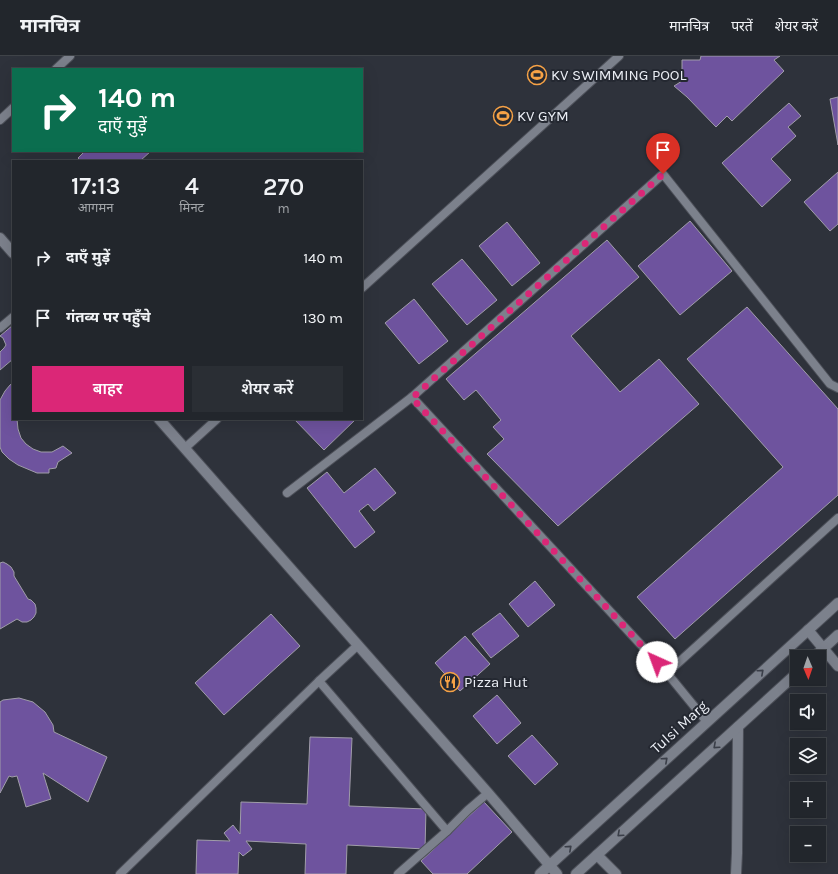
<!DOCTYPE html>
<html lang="hi">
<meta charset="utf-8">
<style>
:root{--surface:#22262c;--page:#2a2e34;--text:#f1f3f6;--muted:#a2a5a9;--line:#3f4348;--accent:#db2777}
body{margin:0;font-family:Karla,"Noto Sans Devanagari",sans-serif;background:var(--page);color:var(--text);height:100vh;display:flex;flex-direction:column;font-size:15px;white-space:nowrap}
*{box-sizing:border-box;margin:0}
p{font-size:13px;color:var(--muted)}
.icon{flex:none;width:22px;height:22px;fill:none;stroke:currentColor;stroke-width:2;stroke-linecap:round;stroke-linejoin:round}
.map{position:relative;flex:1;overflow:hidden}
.drawer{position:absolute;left:12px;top:104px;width:351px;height:260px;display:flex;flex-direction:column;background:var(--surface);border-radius:0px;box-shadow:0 4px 16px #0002,0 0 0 1px var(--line)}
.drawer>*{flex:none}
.hud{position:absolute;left:12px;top:12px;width:351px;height:84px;border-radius:0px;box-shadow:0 4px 16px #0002,0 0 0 1px var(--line);background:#0b6e4f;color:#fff;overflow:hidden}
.needle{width:26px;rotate:178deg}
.controls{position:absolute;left:790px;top:594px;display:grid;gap:8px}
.controls a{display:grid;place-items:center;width:36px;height:36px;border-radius:0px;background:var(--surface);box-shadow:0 4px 16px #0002,0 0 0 1px var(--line);font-size:20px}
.pin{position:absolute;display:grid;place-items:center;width:34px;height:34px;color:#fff;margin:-41px -17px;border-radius:50% 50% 50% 0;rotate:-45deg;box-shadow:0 0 4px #0007}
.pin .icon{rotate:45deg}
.me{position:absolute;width:44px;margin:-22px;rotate:317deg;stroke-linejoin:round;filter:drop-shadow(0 0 3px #0008)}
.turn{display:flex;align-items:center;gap:14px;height:84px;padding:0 20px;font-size:18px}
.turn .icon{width:52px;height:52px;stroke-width:2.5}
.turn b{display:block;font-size:28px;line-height:34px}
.eta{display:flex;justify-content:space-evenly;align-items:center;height:68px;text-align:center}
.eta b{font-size:24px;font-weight:600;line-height:28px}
.button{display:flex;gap:8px;margin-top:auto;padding:8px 20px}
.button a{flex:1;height:46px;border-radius:0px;background:var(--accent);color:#fff;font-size:16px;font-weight:600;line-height:46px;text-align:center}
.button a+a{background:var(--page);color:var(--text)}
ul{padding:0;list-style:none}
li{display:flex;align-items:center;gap:12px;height:60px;padding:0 20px}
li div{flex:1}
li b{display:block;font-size:15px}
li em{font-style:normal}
header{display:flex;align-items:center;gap:24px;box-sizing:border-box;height:56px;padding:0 20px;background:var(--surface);border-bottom:1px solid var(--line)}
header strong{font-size:19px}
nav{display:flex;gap:22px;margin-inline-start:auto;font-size:14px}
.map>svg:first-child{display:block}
.building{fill:#6e539e;stroke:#a09da9}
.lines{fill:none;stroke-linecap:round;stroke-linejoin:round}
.service-casing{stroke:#4d5059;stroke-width:10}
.minor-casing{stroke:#4d5059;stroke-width:12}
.tertiary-casing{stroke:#4d5059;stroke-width:12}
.service{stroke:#7c818c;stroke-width:8}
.minor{stroke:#7c818c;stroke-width:10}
.tertiary{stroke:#7c818c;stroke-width:10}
.oneway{stroke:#3a3e48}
.route{stroke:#db2777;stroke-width:7;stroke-dasharray:0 12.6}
.labels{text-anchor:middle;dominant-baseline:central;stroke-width:4;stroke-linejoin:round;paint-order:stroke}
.poi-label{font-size:15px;fill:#eaedf4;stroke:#242831;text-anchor:start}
.street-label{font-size:15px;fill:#eaedf4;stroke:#242831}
</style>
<header>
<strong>मानचित्र</strong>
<nav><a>मानचित्र</a><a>परतें</a><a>शेयर करें</a></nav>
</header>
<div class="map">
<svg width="838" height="818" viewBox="0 0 838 818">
<rect width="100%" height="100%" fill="#2e323b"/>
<!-- building -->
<g class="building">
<polygon points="701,0 780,0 774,4 784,15 732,65 727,60 716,71 687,41 674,30 682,25 682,4 700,4"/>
<polygon points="838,41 838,89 830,43"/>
<polygon points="789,47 801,60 788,71 796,80 771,103 791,124 762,151 722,107"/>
<polygon points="85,95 151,95 140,105 81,105 78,102"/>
<polygon points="838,116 838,168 830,175 804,146"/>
<polygon points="690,165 732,215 680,259 638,210"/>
<polygon points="507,166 540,207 512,230 479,190"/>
<polygon points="607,184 639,221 571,280 620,336 659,303 699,348 558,470 487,398 504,383 493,371 501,364 476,334 464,344 446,323"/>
<polygon points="462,203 497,244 467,269 432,228"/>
<polygon points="414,243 448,285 419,308 385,267"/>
<polygon points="747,251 838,353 838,439 675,583 637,541 783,411 687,303"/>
<polygon points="13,269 13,303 0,314 0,296 4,292 6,289 3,282 0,280"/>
<polygon points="13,327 13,363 17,363 18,373 21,382 26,388 33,393 41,396 52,396 63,390 72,397 58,406 56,412 49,413 49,417 37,417 18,409 9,403 2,396 0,391 0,344 5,335 10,329"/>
<polygon points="294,363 356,363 324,394"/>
<polygon points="375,412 396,437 374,455 368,448 359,455 375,476 355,492 307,432 327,416 344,437"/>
<polygon points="3,506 7,508 11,511 14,516 14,520 28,543 31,544 35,548 36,552 36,557 34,561 31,564 27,566 22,566 17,563 0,573 0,507"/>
<polygon points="535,525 555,549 528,571 509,548"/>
<polygon points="500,557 519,580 491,602 472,578"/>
<polygon points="271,558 300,590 224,659 195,627"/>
<polygon points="465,580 490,608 460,635 435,607"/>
<polygon points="497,639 521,667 497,688 473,660"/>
<polygon points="19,642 33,646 45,656 53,669 54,676 107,701 88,746 43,717 51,743 26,751 17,720 12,721 9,720 0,737 0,646 3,644"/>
<polygon points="532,679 558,708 535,729 508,700"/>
<polygon points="310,681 352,682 349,750 426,753 425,793 347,789 346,818 305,818 306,788 246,785 252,793 243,800 239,796 238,818 196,818 197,784 230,785 224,777 233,769 240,778 241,746 307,748"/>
<polygon points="484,746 512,776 467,818 433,818 421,805"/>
</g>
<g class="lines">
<!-- service casing -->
<g class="service-casing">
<g id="service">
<polyline points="56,13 70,0"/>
<polyline points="0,64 13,52"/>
<polyline points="362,232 619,0"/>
<polyline points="0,272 13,261"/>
<polyline points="412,341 667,617 707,666"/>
<polyline points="185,392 217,363"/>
<polyline points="287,437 412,341 663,118 830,328 838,332"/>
<polyline points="667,617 838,462"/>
<polyline points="319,625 447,775"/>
<polyline points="120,818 319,625 358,589"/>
<polyline points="398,818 447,775 468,754 488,737"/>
</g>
</g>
<!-- minor casing -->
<g class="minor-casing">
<g id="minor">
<polyline points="808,574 838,610"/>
<polyline points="597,799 616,818"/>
<polyline points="736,818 737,797 738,671"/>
</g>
</g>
<!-- tertiary casing -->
<g class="tertiary-casing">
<g id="tertiary">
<polyline points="0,182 13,197"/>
<polyline points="159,363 488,737 557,818"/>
<polyline points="814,601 838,579"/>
<polyline points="540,818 838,547"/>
<polyline points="576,818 797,617"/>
</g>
</g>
<!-- service -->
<use href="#service" class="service"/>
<!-- minor -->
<use href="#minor" class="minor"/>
<!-- tertiary -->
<use href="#tertiary" class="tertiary"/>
</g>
<!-- one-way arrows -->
<defs><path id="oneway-chevron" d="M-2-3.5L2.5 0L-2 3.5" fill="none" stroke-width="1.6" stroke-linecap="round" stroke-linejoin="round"/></defs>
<g class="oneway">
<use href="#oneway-chevron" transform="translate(761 616) rotate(-42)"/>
<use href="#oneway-chevron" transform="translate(716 690) rotate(138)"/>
<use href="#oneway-chevron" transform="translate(665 704) rotate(-42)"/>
<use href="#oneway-chevron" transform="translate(620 778) rotate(138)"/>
<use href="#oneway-chevron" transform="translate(569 792) rotate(-42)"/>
</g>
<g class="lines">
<!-- route -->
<polyline class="route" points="657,606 412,342 663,118"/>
</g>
<!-- icons -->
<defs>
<g id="stadium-ring" transform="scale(1)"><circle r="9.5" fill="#242831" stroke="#f6a246" stroke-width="1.5"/><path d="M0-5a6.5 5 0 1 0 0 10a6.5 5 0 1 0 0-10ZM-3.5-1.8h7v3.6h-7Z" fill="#f6a246"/></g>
<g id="restaurant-ring" transform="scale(1)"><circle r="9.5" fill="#242831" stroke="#f6a246" stroke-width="1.5"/><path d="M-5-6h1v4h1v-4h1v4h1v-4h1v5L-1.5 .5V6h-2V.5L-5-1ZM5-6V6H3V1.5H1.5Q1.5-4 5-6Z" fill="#f6a246"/></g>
</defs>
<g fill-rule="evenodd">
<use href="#stadium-ring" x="537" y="19"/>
<use href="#stadium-ring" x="503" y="60"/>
<use href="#restaurant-ring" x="450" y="626"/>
</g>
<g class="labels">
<!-- poi labels -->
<g class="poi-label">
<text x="551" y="19">KV SWIMMING POOL</text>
<text x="517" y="60">KV GYM</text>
<text x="464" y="626">Pizza Hut</text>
</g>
<!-- street labels -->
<g class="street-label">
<text transform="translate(679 671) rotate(-42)">Tulsi Marg</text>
</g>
</g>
</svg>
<div class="controls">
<a><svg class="needle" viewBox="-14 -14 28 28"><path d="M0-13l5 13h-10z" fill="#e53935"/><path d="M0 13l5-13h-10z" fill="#a2a5a9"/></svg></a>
<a><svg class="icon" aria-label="sound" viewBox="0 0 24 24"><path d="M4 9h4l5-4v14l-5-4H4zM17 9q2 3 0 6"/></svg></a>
<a><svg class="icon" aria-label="layers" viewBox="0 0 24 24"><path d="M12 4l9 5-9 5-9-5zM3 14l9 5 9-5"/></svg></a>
<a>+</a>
<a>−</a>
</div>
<div class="pin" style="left:663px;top:118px;background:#d93025"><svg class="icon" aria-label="arrive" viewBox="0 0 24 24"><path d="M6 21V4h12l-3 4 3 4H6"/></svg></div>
<svg class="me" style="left:657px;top:606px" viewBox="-20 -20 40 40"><circle r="19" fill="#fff"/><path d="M0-13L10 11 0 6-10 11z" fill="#db2777"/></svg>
<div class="hud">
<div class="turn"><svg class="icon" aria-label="right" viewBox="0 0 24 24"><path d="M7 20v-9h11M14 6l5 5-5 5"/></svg><div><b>140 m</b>दाएँ मुड़ें</div></div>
</div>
<section class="drawer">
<div class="eta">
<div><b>17:13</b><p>आगमन</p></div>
<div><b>4</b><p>मिनट</p></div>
<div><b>270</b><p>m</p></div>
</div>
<ul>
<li><svg class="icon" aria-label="right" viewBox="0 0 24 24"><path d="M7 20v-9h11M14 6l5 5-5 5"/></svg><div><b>दाएँ मुड़ें</b></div><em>140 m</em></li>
<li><svg class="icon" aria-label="arrive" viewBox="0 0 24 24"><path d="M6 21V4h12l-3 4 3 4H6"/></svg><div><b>गंतव्य पर पहुँचे</b></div><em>130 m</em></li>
</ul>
<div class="button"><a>बाहर</a><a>शेयर करें</a></div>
</section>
</div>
